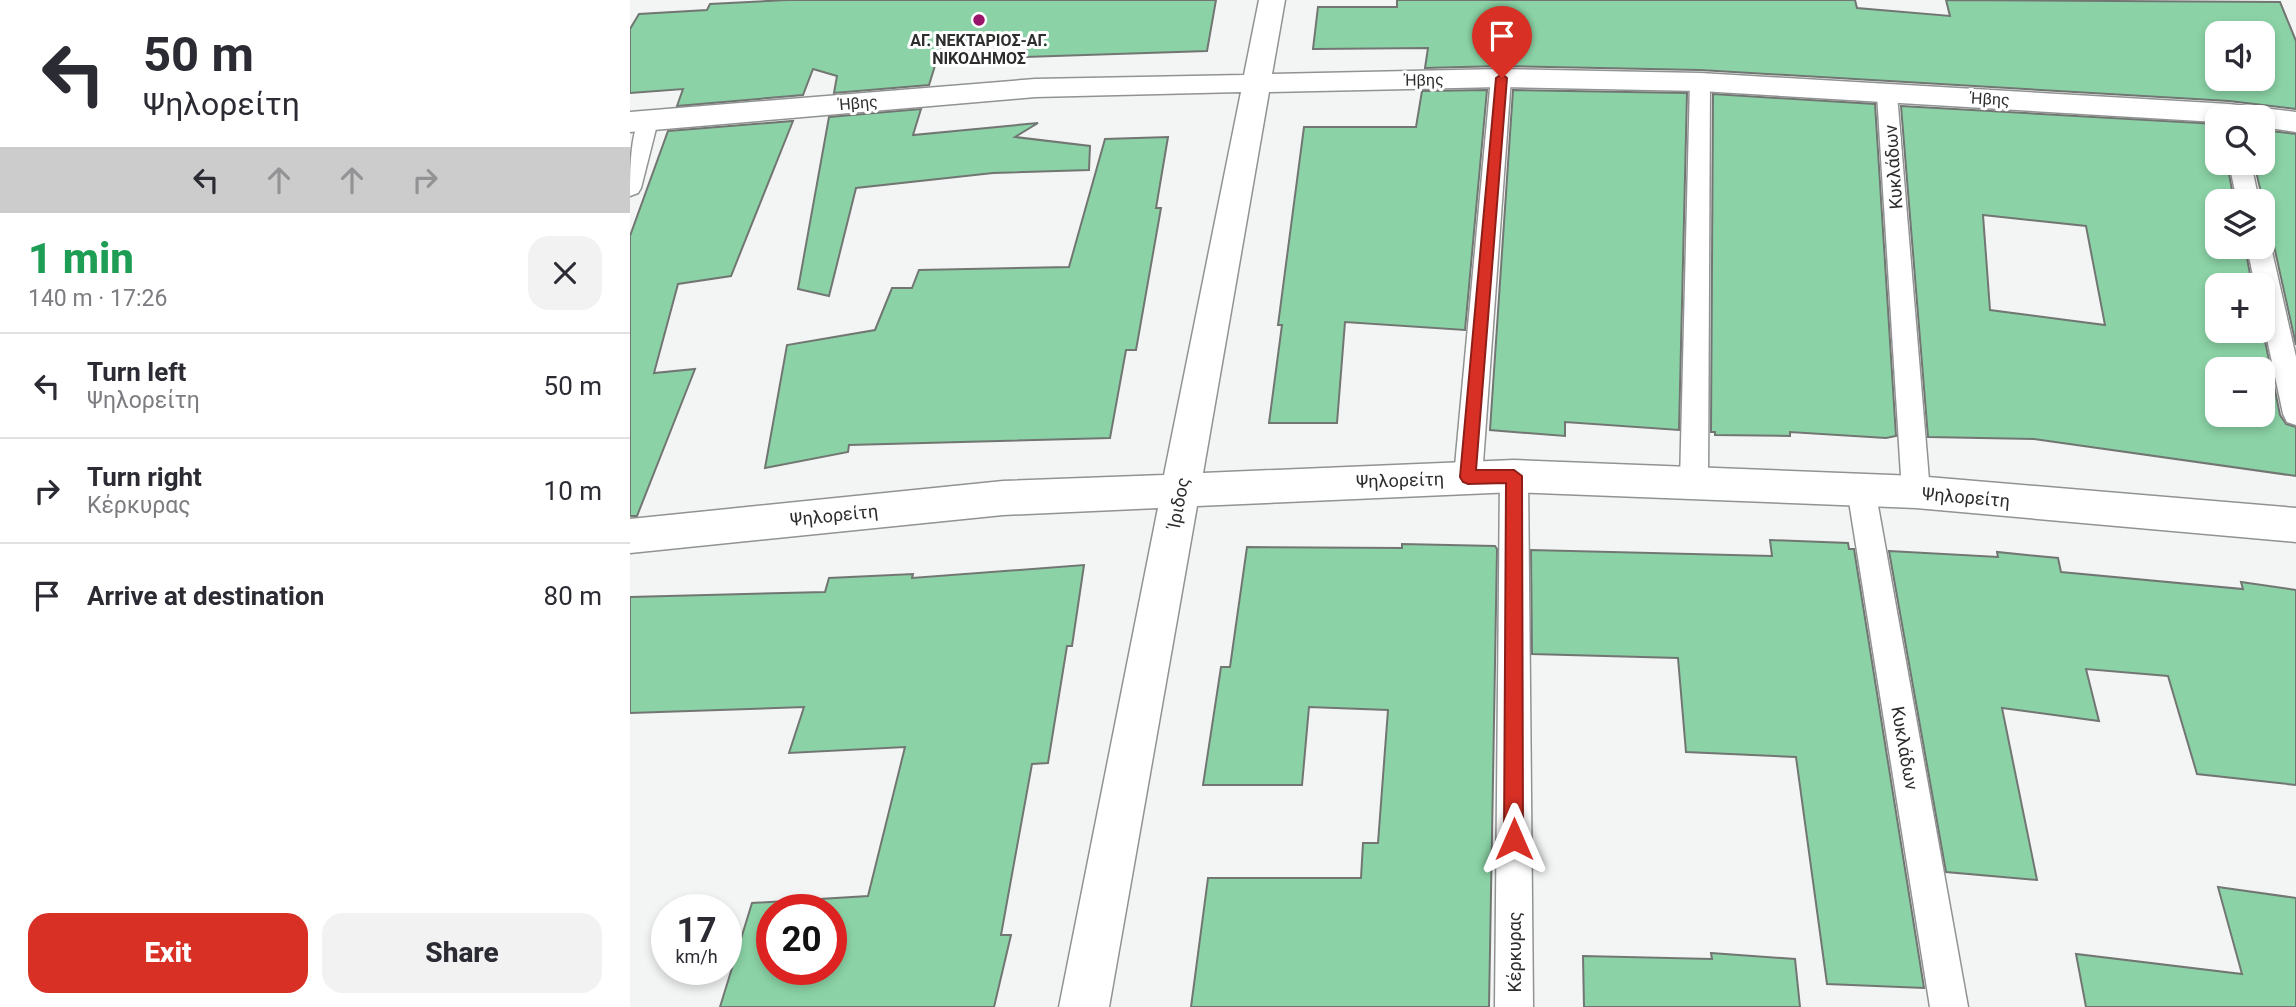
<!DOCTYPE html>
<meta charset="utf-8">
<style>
:root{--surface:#fff;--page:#f2f2f3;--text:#2b2b33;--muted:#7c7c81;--line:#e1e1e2;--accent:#d93025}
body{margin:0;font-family:Roboto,sans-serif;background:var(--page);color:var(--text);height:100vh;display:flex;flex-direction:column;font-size:26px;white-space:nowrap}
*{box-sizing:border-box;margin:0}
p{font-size:23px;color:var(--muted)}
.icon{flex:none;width:38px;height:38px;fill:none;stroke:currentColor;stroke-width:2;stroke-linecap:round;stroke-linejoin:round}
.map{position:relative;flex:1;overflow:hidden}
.side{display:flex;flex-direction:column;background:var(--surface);width:630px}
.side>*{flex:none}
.banner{background:#fff;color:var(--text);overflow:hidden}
.tools{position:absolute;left:1575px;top:21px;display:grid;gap:14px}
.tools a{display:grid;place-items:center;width:70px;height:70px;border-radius:14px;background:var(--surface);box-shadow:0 4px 10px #0003;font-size:35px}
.speed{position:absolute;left:21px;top:894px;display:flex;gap:14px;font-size:35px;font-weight:700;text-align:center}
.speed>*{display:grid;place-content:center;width:91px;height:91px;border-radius:50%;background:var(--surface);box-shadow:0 4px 10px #0003;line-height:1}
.speed small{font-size:18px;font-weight:400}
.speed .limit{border:10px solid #d22;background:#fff;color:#111}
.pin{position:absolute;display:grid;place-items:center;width:60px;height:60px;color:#fff;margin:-72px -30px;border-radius:50% 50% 50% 0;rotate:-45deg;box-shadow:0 0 7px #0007}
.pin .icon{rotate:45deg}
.me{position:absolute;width:77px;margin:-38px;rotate:0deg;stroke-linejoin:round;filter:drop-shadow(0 0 5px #0008)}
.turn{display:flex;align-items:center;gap:24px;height:147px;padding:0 28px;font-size:32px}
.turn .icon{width:91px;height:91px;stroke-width:2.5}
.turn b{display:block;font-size:49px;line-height:60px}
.lanes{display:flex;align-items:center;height:66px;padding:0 28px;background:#0003;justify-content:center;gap:35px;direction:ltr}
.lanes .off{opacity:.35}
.round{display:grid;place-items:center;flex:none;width:74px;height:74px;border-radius:21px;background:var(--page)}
.headline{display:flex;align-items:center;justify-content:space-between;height:119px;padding:0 28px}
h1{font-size:42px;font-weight:800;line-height:52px;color:#1e9e55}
.button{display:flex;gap:14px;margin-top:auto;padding:14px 28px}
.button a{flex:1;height:80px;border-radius:21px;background:var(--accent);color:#fff;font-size:28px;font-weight:800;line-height:80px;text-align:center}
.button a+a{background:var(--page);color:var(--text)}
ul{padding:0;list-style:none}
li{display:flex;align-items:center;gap:21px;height:105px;padding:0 28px;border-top:2px solid var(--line)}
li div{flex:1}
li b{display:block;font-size:26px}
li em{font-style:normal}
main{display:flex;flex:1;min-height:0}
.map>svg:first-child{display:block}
.building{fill:#8bd3a6;stroke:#727673;stroke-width:2;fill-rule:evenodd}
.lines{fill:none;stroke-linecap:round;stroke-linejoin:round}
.lane-casing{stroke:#909391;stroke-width:3}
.street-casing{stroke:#909391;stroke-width:3}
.lane{fill:#fff;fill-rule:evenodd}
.street{fill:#fff;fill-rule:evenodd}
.route{fill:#d93025;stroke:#8d1f18;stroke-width:2}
.poi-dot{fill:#991569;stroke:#fff;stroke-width:2.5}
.labels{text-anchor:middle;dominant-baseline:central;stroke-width:6;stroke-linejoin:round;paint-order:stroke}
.far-poi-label{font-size:16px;font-weight:bold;fill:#2c2d2c;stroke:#fff}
.far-street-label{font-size:16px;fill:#2c2d2c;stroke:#fff}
.street-label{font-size:18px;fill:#2c2d2c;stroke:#fff}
</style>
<main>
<section class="side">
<div class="banner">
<div class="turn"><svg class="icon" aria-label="left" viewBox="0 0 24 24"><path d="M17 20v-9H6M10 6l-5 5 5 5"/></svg><div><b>50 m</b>Ψηλορείτη</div></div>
<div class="lanes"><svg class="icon" aria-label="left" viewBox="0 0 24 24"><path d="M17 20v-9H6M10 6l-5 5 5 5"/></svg><svg class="icon off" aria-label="ahead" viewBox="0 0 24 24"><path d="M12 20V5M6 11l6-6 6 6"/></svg><svg class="icon off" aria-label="ahead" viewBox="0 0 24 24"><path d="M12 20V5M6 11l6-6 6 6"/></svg><svg class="icon off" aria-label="right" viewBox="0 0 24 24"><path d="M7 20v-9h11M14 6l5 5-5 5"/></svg></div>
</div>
<div class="headline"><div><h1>1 min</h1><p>140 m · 17:26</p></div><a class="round"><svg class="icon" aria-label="close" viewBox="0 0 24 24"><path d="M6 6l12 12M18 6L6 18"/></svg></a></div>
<ul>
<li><svg class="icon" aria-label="left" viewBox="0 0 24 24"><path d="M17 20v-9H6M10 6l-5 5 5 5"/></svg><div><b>Turn left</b><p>Ψηλορείτη</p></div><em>50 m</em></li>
<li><svg class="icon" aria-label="right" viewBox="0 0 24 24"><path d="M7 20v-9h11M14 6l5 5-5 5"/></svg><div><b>Turn right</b><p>Κέρκυρας</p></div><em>10 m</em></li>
<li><svg class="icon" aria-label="arrive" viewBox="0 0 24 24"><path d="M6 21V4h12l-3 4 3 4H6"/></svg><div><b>Arrive at destination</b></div><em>80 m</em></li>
</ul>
<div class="button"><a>Exit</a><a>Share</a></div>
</section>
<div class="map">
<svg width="1666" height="1007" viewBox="0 0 1666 1007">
<rect width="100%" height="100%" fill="#f2f5f3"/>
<!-- building -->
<g class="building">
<polygon points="157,0 586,0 577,51 395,57 399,38 312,43 299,85 204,93 207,76 183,69 173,95 47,106 53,89 0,93 0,29 9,14 77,10 80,4"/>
<path d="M767 0H1225L1227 8 1320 16 1316 0 1650 2 1666 41V109L1599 101 1070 70 871 66 795 68 798 48 683 49 688 7H767ZM1587 33H1633V79H1587Z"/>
<polygon points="857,90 835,330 715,322 707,423 639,423 652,325 648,325 674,127 786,127 792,91"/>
<polygon points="883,90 1057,93 1049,430 935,422 935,436 860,430"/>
<polygon points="1083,94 1245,104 1266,436 1256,438 1160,432 1160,436 1085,435 1085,432 1081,432"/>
<path d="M1271 106 1587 124V163H1597L1604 201H1587V247H1615L1622 285H1587V331H1633L1650 415 1656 424 1666 427V476L1404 439 1298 437ZM1353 215 1456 226 1475 325 1360 310ZM1587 369H1633V415H1587Z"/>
<polygon points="291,109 283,135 408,123 385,137 460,146 459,170 363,173 226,188 199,296 168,289 199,117"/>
<polygon points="163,121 101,276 48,284 24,373 65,369 7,516 0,516 0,236 38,131"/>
<polygon points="1633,130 1666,134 1666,345 1644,246 1633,237 1633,201 1624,163 1633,163"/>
<polygon points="538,137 526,208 531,208 506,350 496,350 480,438 219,445 218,452 135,468 157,345 245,330 262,288 282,288 289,270 439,267 475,139"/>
<polygon points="1140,540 1218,543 1219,549 1224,549 1294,988 1197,984 1166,757 1056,752 1048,658 902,654 901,550 1142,556"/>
<polygon points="772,544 865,546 867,549 859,1007 561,1007 578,878 731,878 733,843 748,843 758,710 679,707 672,785 573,785 591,667 600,667 617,547 772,548"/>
<polygon points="1259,551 1368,557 1367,552 1428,558 1431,572 1613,589 1611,582 1666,590 1666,785 1567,774 1538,676 1456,669 1469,721 1372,708 1407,880 1316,872"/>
<path d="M454 565 442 646H437L418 763 402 764 371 935H381L364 1007H90L122 903 238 896 275 747 159 753 174 707 0 713V597L195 592 199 578 283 574 282 578ZM142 910H201V970H142Z"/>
<polygon points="1588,887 1666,898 1666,1007 1456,1007 1446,954 1612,974"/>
<polygon points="1081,953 1165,959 1170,1007 954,1007 953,956 1082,959"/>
</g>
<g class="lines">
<!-- lane casing -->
<g class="lane-casing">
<g id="lane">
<polygon points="871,72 878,73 881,78 852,477 848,485 838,489 828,485 824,477 861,78 864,73"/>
<polygon points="1070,76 1077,77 1080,82 1078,483 1074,491 1064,495 1054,491 1050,483 1060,82 1063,77"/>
<polygon points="1257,87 1264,89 1267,94 1300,492 1296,500 1286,504 1276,500 1272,492 1247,94 1250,89"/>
<path d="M17 114 24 116 28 121 11 188 8 193 0 196C0 170 0 139 10 116Z"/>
<polygon points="1599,163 1621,163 1629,201 1607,201"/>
<polygon points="1633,240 1641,247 1666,357 1666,425 1657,422 1653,414 1633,320 1633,285 1625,285 1617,247 1633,247"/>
<polygon points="884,464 894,468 898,476 903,1007 865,1007 870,476 874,468"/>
<polygon points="1231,477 1241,481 1245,489 1338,1007 1300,1007 1217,489 1221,481"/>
</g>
</g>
<!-- street casing -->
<g class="street-casing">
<polygon id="street" points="629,0 655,0 642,74 871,69 1070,73 1599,104 1666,112 1666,132 1633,127 1633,117 1587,117 1587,122 1070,91 871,87 639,92 573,473 884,460 1286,476 1666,508 1666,542 1286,508 884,492 567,506 479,1007 429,1007 528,508 373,515 0,553 0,519 373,481 534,475 611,92 405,97 0,132 0,112 405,79 614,75"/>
</g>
<!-- lane -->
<use href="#lane" class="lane"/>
<!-- street -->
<use href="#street" class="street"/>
</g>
<!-- route -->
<polygon class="route" points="872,74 877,78 846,470 884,470 892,476 893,839 891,846 884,849 877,846 874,839 876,483 838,484 833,482 830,477 866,78"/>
<!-- markers -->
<circle class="poi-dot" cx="349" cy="20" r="7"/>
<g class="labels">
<!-- far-poi labels -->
<g class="far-poi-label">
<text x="349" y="40">ΑΓ. ΝΕΚΤΑΡΙΟΣ-ΑΓ.<tspan x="349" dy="18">ΝΙΚΟΔΗΜΟΣ</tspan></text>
</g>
<!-- far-street labels -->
<g class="far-street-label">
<text transform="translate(794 80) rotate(-1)">Ήβης</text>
<text transform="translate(1360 99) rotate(3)">Ήβης</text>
<text transform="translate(228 103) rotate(-5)">Ήβης</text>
</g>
<!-- street labels -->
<g class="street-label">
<text transform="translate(1263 167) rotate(-94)">Κυκλάδων</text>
<text transform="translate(770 480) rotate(-2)">Ψηλορείτη</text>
<text transform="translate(1336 497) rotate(5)">Ψηλορείτη</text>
<text transform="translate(548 503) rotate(-79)">Ίριδος</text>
<text transform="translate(204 515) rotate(-6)">Ψηλορείτη</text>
<text transform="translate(1275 748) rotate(80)">Κυκλάδων</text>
<text transform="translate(884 952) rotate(-90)">Κέρκυρας</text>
</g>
</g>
</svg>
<div class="tools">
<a><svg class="icon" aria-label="sound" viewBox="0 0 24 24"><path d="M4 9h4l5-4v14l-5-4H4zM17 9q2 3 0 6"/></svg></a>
<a><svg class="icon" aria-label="search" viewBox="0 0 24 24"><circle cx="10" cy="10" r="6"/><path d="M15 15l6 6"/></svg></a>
<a><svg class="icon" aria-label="layers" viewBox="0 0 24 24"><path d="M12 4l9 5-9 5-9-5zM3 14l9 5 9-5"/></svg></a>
<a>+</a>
<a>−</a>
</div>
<div class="speed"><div>17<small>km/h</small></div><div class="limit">20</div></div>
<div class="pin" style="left:872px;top:78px;background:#d93025"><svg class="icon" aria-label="arrive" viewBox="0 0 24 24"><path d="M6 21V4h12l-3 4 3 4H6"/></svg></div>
<svg class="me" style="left:884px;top:839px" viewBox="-20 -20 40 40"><path d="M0-17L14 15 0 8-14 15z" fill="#d93025" stroke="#fff" stroke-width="4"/></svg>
</div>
</main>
